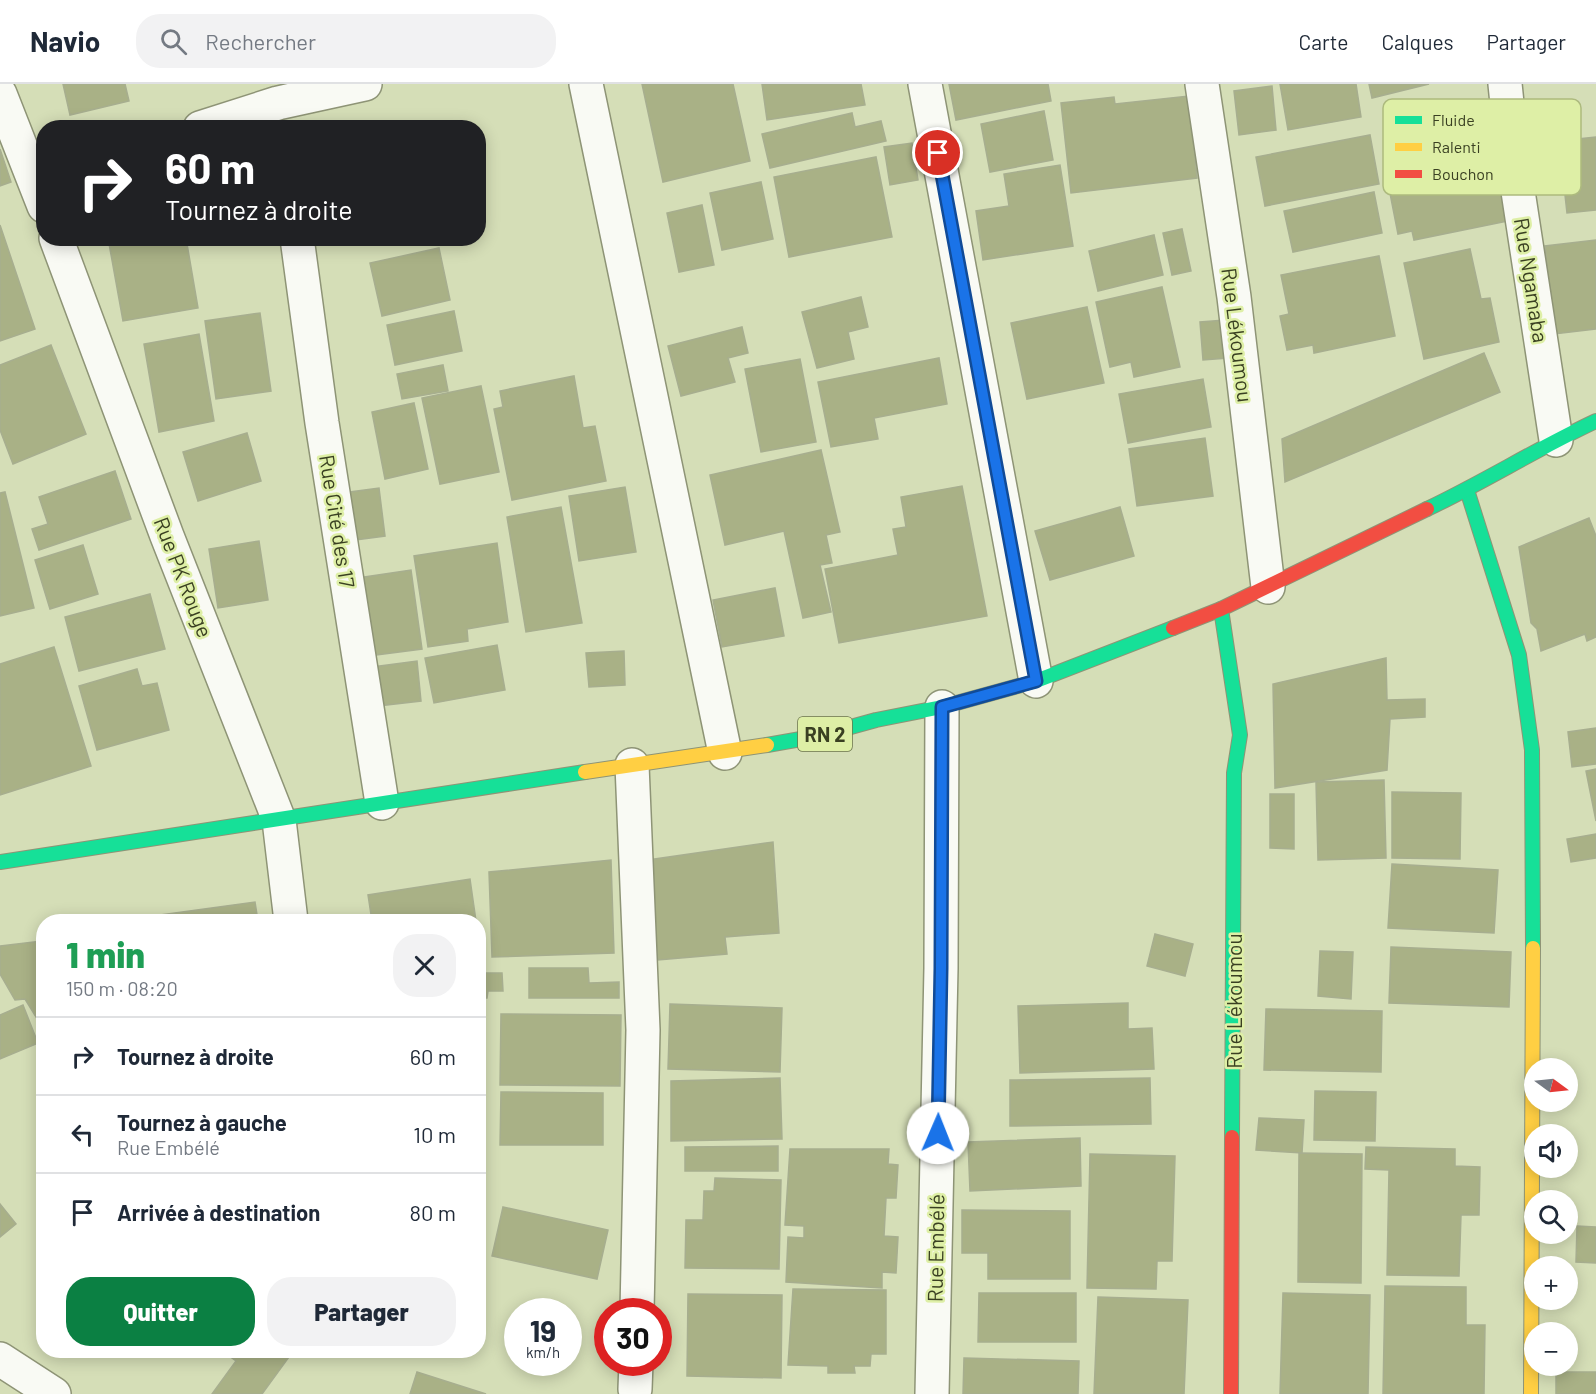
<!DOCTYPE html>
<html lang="fr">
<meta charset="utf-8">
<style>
:root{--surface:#fff;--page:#f2f2f3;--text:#1f2937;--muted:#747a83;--line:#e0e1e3;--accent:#0b8043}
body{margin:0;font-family:Barlow,sans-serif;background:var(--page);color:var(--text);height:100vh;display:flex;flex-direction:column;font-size:22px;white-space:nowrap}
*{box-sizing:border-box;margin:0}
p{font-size:20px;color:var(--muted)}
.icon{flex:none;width:33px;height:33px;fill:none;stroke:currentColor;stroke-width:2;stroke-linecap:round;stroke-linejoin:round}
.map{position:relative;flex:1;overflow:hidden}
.panel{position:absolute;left:36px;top:830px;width:450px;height:444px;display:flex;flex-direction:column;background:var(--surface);border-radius:24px;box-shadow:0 3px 15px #0003}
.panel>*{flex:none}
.guide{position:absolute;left:36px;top:36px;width:450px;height:126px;border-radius:24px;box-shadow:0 3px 15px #0003;background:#202124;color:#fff;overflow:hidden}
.needle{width:39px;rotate:105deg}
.controls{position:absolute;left:1524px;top:974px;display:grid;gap:12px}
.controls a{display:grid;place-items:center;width:54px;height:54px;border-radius:50%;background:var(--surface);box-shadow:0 3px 15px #0003;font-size:30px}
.speed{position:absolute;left:504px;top:1214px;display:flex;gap:12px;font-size:30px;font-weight:700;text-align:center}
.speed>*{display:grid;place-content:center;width:78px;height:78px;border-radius:50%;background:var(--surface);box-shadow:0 3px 15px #0003;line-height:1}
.speed small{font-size:15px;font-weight:400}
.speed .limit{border:9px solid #d22;background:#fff;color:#111}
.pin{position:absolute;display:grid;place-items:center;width:51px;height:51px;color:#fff;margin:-26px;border:3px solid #fff;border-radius:50%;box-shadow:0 2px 6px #0007}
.me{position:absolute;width:66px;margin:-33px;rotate:1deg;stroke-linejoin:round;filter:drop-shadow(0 0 4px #0008)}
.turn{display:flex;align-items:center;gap:21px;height:126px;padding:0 30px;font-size:27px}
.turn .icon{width:78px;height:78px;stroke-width:2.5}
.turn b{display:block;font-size:42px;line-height:51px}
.round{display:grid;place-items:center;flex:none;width:63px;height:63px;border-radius:24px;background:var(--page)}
.overview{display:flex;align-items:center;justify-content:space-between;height:102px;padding:0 30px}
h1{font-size:36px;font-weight:800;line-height:45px;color:#1e9e55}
.primary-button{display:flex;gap:12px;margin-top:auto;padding:12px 30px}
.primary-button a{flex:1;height:69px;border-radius:24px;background:var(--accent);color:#fff;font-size:24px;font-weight:800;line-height:69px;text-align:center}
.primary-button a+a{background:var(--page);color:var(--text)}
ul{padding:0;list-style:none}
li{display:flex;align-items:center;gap:18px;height:78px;padding:0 30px;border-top:2px solid var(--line)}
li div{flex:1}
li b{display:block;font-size:22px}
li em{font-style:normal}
header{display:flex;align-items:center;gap:36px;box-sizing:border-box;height:84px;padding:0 30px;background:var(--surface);border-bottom:2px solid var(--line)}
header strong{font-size:28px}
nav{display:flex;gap:33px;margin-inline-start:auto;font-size:21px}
.search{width:420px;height:54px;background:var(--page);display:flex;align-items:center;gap:15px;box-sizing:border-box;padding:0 21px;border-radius:24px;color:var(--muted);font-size:22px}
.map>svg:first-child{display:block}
.building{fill:#a9b186;stroke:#a7ae8f;stroke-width:1.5}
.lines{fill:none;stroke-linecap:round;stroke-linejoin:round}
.street-casing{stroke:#8e9476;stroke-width:36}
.fast-casing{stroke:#8e9476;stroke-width:16}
.slow-casing{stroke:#8e9476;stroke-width:16}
.jam-casing{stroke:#8e9476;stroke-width:16}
.street{stroke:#f9faf4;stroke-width:33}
.fast{stroke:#16e098;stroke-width:14}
.slow{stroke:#ffcf43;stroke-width:14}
.jam{stroke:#f24e42;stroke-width:14}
.route-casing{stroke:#114b97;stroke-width:15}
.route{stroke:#1a73e8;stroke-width:10}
.labels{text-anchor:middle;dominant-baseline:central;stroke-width:5;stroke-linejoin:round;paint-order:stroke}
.shield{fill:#deefa6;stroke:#6b744a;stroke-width:1.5}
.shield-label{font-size:20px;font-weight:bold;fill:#3a4022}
.street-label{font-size:21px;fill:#3a4022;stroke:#deefa6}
.key{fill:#deefa6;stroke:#adba7e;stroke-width:1.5}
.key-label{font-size:16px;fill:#3a4022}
</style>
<header>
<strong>Navio</strong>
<div class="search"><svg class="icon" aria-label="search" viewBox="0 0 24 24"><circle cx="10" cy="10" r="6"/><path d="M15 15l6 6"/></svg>Rechercher</div>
<nav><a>Carte</a><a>Calques</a><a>Partager</a></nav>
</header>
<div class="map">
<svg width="1596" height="1310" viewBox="0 0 1596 1310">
<rect width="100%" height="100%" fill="#d5deb7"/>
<!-- building -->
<g class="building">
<polygon points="63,0 125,0 129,17 70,31"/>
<polygon points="642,0 733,0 750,77 663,98"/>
<polygon points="762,0 861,0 865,21 767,36"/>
<polygon points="949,0 1048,0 1051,17 956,36"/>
<polygon points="1280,0 1356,0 1361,33 1288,46"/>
<polygon points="1369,0 1429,0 1372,14"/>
<polygon points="1272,2 1276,46 1239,51 1234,7"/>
<polygon points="1189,12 1197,94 1071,109 1061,19 1114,13 1115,20"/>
<polygon points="1044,27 1053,76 990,88 981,40"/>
<polygon points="852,29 855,43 881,37 886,57 770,84 762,50"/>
<polygon points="1370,51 1379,100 1265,122 1256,73"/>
<polygon points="1596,53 1596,126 1567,129 1559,57"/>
<polygon points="912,59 918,96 890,101 884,63"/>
<polygon points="0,65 11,98 0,102"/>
<polygon points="876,73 892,153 789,173 774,93"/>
<polygon points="1487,79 1491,99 1500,98 1508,137 1414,156 1412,147 1398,150 1388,99"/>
<polygon points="1060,81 1073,162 983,176 976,127 1009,122 1004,90"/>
<polygon points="761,98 773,155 722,166 710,109"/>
<polygon points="1374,108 1382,149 1293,168 1284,127"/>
<polygon points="702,121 714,181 679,188 667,129"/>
<polygon points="0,141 35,245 0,257"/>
<polygon points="1182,145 1191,187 1172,191 1163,149"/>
<polygon points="1154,151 1163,191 1098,207 1089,167"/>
<polygon points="108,154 186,154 198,224 123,237"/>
<polygon points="1596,156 1596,245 1554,250 1545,162"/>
<polygon points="439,164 450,216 382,232 370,179"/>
<polygon points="1470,165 1481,215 1490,214 1499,258 1424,275 1404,179"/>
<polygon points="1379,172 1395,252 1314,269 1313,261 1287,266 1280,232 1289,230 1281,191"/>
<polygon points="1162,203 1180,283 1134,293 1131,278 1110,283 1096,218"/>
<polygon points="861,213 868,243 848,248 854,275 817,284 802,228"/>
<polygon points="1087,223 1104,299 1027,315 1011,239"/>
<polygon points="454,227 462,267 395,281 387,241"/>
<polygon points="260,229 271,307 216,315 205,237"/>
<polygon points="1225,236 1228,274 1203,276 1200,238"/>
<polygon points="742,243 748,269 728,274 735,298 681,312 668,262"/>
<polygon points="199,250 214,337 159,348 144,260"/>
<polygon points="51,261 86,350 13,380 0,346 0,281"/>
<polygon points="1484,269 1500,308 1285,398 1282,355"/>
<polygon points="939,274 947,320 874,334 878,355 831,363 818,298"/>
<polygon points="800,275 816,358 761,368 745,285"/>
<polygon points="443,281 448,307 402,315 397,290"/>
<polygon points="574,292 583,344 595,342 606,397 512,416 494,325 503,323 500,307"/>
<polygon points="1203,295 1211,343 1128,359 1119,310"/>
<polygon points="481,302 499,388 440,400 422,314"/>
<polygon points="414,319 428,385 385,395 372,328"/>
<polygon points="247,349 261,397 198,417 183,368"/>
<polygon points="1205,354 1213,412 1137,422 1129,365"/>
<polygon points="821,366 840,448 826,451 832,479 820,481 831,528 803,534 784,447 725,461 710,391"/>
<polygon points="115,387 131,435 39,466 32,445 48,440 39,413"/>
<polygon points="962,402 987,532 839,559 825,485 898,471 893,445 906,443 901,413"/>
<polygon points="625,403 636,468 579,477 569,412"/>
<polygon points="379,404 385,452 356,456 350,408"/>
<polygon points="5,408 34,524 0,532 0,409"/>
<polygon points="561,423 582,539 526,548 507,433"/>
<polygon points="1120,423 1134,472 1050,496 1035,447"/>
<polygon points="1589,434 1596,452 1596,553 1587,557 1585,550 1541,567 1537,545 1531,539 1519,463"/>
<polygon points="259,457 268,516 218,524 209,465"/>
<polygon points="497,459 508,538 467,545 468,557 428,563 414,472"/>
<polygon points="83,461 98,510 50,525 35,476"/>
<polygon points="411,486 422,565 369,572 358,494"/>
<polygon points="775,504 784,552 722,563 713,516"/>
<polygon points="150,510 165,565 79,587 65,533"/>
<polygon points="497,561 505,606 434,619 425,574"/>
<polygon points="54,563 91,682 0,711 0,580"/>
<polygon points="624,567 625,601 589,603 586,569"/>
<polygon points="1386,574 1387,616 1425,615 1425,633 1390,635 1387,686 1275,704 1273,600"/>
<polygon points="417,577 421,617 370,623 365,584"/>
<polygon points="137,585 142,602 157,599 169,646 97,666 79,602"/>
<polygon points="1596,644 1596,680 1572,683 1568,648"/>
<polygon points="1596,685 1596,737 1586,687"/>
<polygon points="1384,696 1386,774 1318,776 1316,698"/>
<polygon points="1392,708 1461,709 1460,775 1392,774"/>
<polygon points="1270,710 1294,710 1294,765 1270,764"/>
<polygon points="1596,750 1596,774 1571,778 1567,755"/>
<polygon points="773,758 779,849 725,853 727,870 658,876 656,858 646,860 648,776"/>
<polygon points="611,776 614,869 492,873 489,788"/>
<polygon points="1392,780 1498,786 1494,849 1388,844"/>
<polygon points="470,795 476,837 372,837 368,811"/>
<polygon points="255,818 258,837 116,837"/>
<polygon points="1155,850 1193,860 1185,892 1147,882"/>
<polygon points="42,857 44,859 44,946 25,915 15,916 0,890 0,862"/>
<polygon points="1391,863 1511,868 1509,923 1389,919"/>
<polygon points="1320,867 1353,868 1351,915 1318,912"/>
<polygon points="529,884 588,884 589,899 619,898 619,914 529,914"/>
<polygon points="478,889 502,889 503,907 488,907 487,914 478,914"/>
<polygon points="1128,919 1128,945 1152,944 1154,985 1020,989 1018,922"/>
<polygon points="670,920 782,924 780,988 668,985"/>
<polygon points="23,921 38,959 0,975 0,931"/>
<polygon points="1266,925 1382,927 1381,988 1264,986"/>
<polygon points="501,930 621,931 620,1002 500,1001"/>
<polygon points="780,994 782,1055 671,1057 671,997"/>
<polygon points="1150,994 1151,1040 1010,1042 1010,996"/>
<polygon points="1315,1007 1376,1008 1375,1057 1314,1056"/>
<polygon points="501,1008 603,1009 603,1061 500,1061"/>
<polygon points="1259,1034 1304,1036 1302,1069 1256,1066"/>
<polygon points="1080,1054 1081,1102 970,1107 968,1058"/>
<polygon points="778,1062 778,1087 685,1087 685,1063"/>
<polygon points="1366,1063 1455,1065 1455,1082 1480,1083 1479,1131 1461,1131 1459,1192 1387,1191 1389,1086 1365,1085"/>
<polygon points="790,1065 889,1065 888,1080 898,1081 896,1114 886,1114 884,1152 898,1153 896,1189 882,1188 882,1204 786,1198 788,1153 804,1154 804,1142 785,1141"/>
<polygon points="1299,1069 1362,1070 1361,1199 1298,1198"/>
<polygon points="1090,1070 1175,1072 1172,1177 1157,1177 1156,1205 1087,1204"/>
<polygon points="715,1094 781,1096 779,1185 685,1184 686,1136 703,1136 704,1107 714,1107"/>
<polygon points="0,1120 16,1140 0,1153"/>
<polygon points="503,1123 608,1146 597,1195 492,1172"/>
<polygon points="962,1126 1070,1127 1070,1195 988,1195 988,1169 962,1169"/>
<polygon points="1577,1142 1596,1143 1596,1179 1576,1178"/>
<polygon points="1385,1202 1466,1203 1466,1241 1485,1241 1484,1310 1383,1310"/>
<polygon points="793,1205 886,1206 886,1270 871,1270 870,1282 854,1282 855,1289 828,1289 828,1282 788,1281"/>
<polygon points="979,1209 1076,1209 1076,1258 978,1258"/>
<polygon points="1283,1209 1370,1211 1368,1310 1280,1310"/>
<polygon points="688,1210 782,1211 781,1294 687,1292"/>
<polygon points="1098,1213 1188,1216 1184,1310 1094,1310"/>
<polygon points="221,1266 294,1266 262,1310 212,1310 236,1277"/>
<polygon points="964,1274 1079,1277 1078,1310 963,1310"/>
<polygon points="417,1288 486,1310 410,1310"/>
<rect x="1556" y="1288" width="40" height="22"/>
</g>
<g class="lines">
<!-- street casing -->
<g class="street-casing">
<g id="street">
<polyline points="586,0 725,669"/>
<polyline points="925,0 1036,597"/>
<polyline points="1202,0 1234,213 1268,503"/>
<polyline points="1505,0 1512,68 1556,356"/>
<polyline points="0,10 44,122"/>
<polyline points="200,44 278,19 365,0"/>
<polyline points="56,154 167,452 279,736 291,837"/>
<polyline points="297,154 322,339 382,719"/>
<polyline points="632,681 643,946 637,1227"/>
<polyline points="0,1275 54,1310"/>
<polyline points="635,1305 636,1278"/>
<polyline points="932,1310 941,884 942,623"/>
</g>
</g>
<!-- fast casing -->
<g class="fast-casing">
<g id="fast">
<polyline points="1467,406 1519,571 1532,666 1533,864"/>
<path d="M1427 425C1484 398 1538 364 1596 337"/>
<polyline points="1221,525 1240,651 1234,689 1232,1053"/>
<polyline points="767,661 818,652 876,636 942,623 1036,597 1173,544"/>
<polyline points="0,778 585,688"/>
</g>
</g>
<!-- slow casing -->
<g class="slow-casing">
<g id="slow">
<polyline points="585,688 767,661"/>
<polyline points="1531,1310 1533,864"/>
</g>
</g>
<!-- jam casing -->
<g class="jam-casing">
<g id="jam">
<polyline points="1173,544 1221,525 1427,425"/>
<polyline points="1231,1310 1232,1053"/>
</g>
</g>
<!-- street -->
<use href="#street" class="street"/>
<!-- fast -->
<use href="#fast" class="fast"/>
<!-- slow -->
<use href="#slow" class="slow"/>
<!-- jam -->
<use href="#jam" class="jam"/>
</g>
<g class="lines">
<!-- route casing -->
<g class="route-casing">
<polyline id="route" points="938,69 1036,597 942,623 941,884 938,1049"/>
</g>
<!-- route -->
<use href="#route" class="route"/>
</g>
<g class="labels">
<!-- shield labels -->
<rect class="shield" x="798" y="633" width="54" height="34" rx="4.5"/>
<g class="shield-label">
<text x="825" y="650">RN 2</text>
</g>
<!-- street labels -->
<g class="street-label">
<text transform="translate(1532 196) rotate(81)">Rue Ngamaba</text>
<text transform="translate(1238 251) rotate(83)">Rue Lékoumou</text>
<text transform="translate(338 437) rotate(81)">Rue Cité des 17</text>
<text transform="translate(184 493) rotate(69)">Rue PK Rouge</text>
<text transform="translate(1233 917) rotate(-90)">Rue Lékoumou</text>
<text transform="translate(935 1164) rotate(-89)">Rue Embélé</text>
</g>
</g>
<!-- legend -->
<rect x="1383" y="15" width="198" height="96" rx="9" class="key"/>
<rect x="1395" y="32" width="27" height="8" fill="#16e098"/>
<rect x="1395" y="59" width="27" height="8" fill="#ffcf43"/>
<rect x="1395" y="86" width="27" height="8" fill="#f24e42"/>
<g class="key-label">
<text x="1432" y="42">Fluide</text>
<text x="1432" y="69">Ralenti</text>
<text x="1432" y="96">Bouchon</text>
</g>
</svg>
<div class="controls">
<a><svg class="needle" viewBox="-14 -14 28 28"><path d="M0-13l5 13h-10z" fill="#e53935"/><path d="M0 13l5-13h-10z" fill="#747a83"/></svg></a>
<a><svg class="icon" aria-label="sound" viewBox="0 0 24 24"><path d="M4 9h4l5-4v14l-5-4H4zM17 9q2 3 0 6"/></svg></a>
<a><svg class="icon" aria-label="search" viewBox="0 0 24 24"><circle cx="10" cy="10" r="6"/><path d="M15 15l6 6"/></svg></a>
<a>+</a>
<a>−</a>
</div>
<div class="speed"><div>19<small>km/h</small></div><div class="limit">30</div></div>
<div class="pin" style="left:938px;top:69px;background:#d93025"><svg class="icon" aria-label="arrive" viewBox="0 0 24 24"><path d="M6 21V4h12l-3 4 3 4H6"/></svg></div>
<svg class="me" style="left:938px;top:1049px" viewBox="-20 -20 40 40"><circle r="19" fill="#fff"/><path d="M0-13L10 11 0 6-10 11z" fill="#1a73e8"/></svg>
<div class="guide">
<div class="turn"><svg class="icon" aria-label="right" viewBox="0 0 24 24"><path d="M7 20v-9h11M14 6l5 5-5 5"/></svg><div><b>60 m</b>Tournez à droite</div></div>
</div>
<section class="panel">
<div class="overview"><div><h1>1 min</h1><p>150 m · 08:20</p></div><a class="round"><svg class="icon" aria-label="close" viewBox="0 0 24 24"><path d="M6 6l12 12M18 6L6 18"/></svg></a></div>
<ul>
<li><svg class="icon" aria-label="right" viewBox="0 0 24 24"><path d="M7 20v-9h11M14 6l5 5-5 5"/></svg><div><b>Tournez à droite</b></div><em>60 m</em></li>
<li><svg class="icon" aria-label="left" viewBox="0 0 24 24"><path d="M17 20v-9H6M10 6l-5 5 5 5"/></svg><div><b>Tournez à gauche</b><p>Rue Embélé</p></div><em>10 m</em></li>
<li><svg class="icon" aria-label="arrive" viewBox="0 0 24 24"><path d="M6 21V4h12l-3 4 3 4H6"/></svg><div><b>Arrivée à destination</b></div><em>80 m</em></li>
</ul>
<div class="primary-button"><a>Quitter</a><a>Partager</a></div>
</section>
</div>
